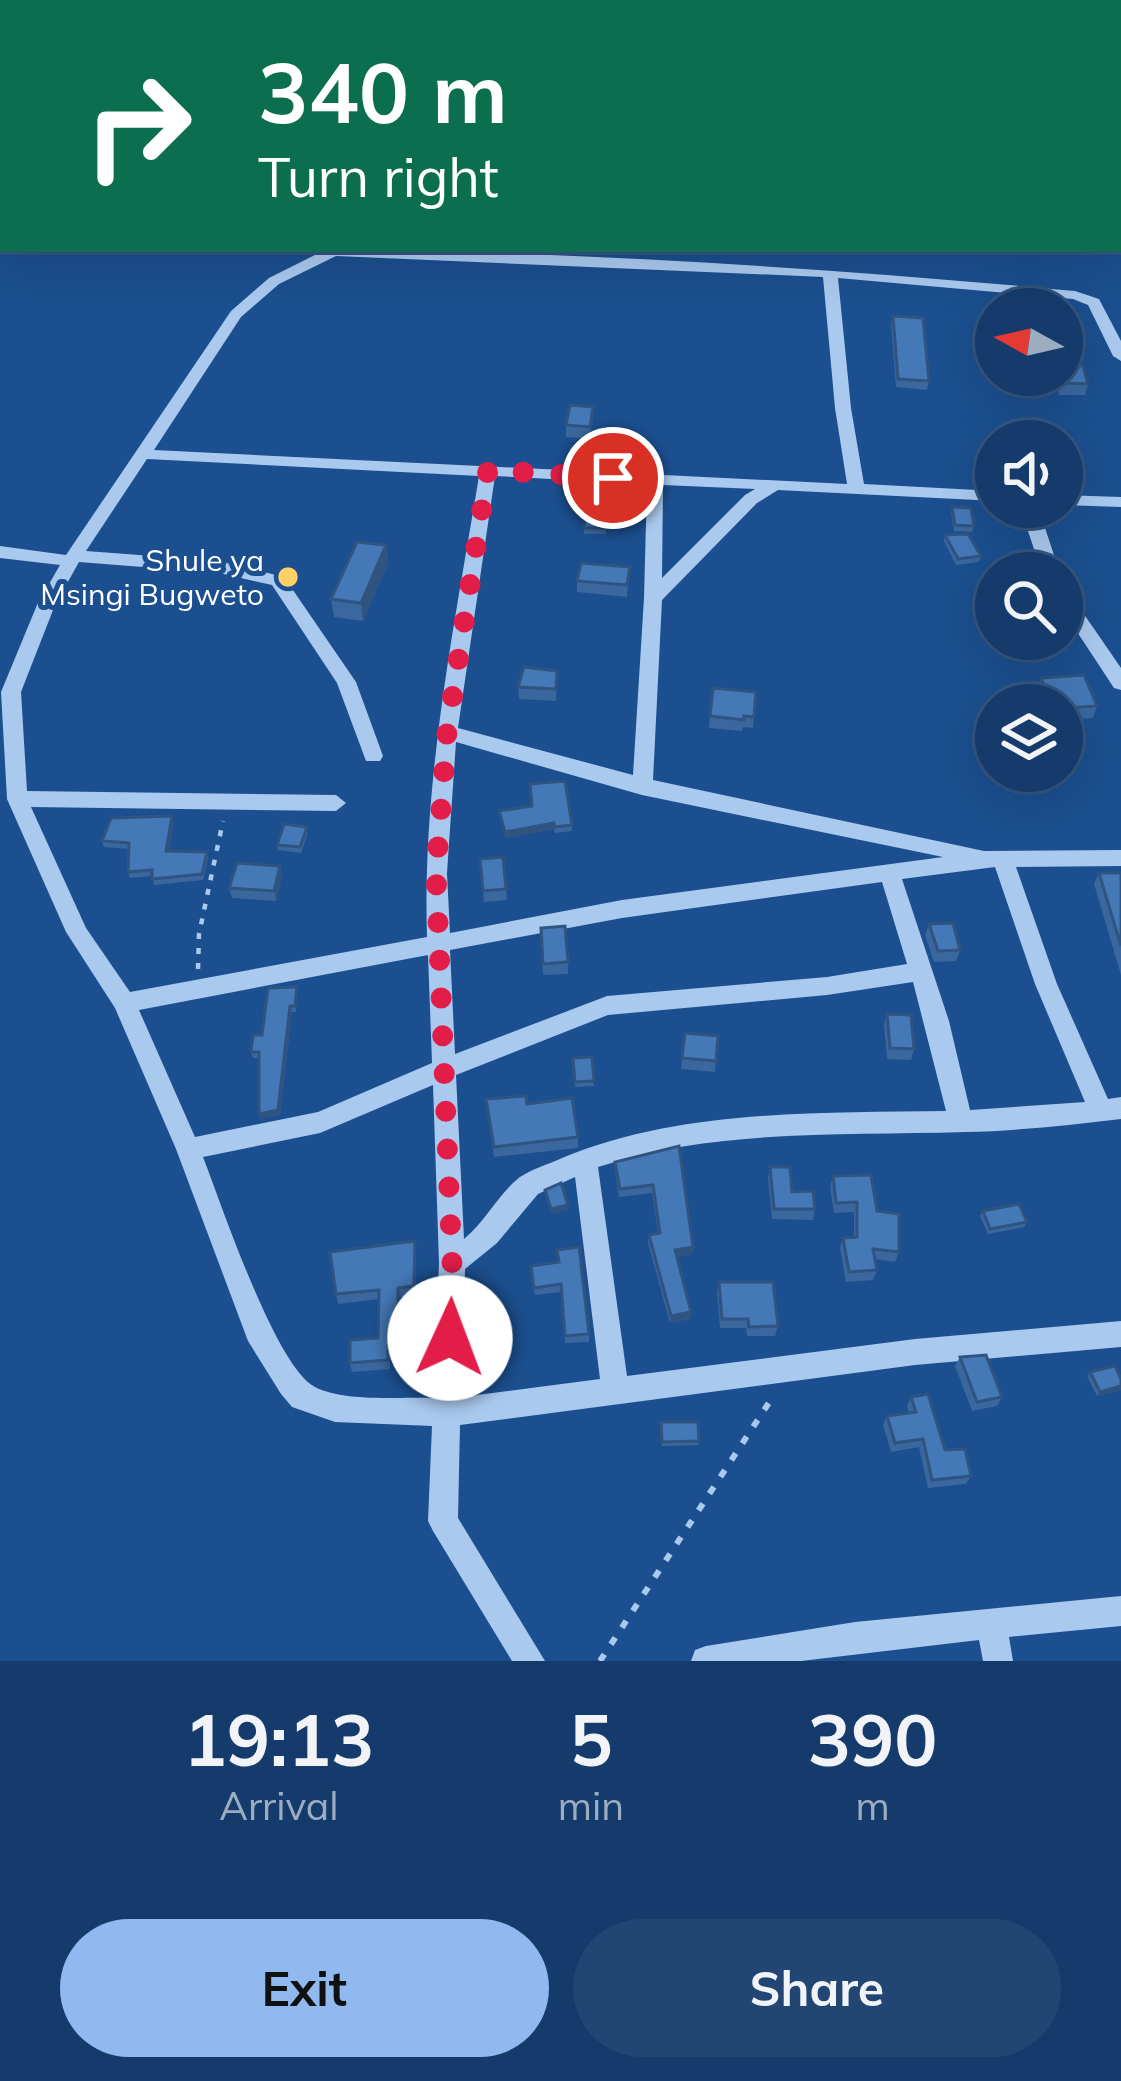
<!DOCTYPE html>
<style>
:root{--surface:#143b6b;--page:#214673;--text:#f1f3f6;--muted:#9dadc1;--line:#33557e;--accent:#90b9f0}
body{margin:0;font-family:Mulish,sans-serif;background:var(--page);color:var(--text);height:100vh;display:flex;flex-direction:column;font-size:45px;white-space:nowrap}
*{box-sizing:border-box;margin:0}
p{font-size:39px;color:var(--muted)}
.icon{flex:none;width:66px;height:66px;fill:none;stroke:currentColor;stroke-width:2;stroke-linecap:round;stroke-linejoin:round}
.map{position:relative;height:1661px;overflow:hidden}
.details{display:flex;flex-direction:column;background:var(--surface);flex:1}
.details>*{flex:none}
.top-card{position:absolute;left:0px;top:0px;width:1122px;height:252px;box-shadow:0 12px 48px #0002,0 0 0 3px var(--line);background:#0b6e4f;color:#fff;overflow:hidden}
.needle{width:78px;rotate:278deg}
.tools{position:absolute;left:975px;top:288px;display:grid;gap:24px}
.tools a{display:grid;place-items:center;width:108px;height:108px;border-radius:50%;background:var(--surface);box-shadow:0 12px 48px #0002,0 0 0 3px var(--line);font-size:60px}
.pin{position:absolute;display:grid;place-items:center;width:102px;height:102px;color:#fff;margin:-51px;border:6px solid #fff;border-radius:50%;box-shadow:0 3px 12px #0007}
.me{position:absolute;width:132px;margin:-66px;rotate:2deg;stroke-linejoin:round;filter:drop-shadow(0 0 9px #0008)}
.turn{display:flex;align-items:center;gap:42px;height:252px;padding:0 60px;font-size:54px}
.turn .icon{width:156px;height:156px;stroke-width:2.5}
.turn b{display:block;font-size:84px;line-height:102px}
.eta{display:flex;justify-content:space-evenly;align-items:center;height:204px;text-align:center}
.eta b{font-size:72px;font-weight:700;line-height:84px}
.cta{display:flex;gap:24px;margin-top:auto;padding:24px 60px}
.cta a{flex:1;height:138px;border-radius:72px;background:var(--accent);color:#111;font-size:48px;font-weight:700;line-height:138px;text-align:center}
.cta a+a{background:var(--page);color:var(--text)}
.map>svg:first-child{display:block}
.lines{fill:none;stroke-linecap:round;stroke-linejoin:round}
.path-far1{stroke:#a9c9ee;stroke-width:4.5;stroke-dasharray:6 9;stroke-linecap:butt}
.path{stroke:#a9c9ee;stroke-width:6;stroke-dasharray:8 12;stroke-linecap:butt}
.minor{fill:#a9c9ee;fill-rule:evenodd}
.wall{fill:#3a679d}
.shaded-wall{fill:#305480}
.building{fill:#4478b7;stroke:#305480;stroke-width:3}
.route{stroke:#e11d48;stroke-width:21;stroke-dasharray:0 37.8}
.poi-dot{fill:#ffd166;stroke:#1b4f8f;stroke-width:4.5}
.labels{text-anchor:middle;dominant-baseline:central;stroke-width:10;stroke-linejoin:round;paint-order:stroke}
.poi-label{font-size:30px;fill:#fff;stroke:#1b4f8f;text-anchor:end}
</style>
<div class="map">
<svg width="1121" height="1661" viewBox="0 0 1121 1661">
<rect width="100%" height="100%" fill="#1b4f8f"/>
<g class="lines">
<!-- path-far1 -->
<polyline class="path-far1" points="198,969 199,934 223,821"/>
<!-- path -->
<polyline class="path" points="600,1661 774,1395"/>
<!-- minor -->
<g class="minor">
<polygon points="318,0 330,0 329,3 317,3"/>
<polygon points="698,0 712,0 695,3"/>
<polygon points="1092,0 1104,0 1106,3 1094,3"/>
<rect x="1119" y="25" width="2" height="9"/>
<rect x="1119" y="89" width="2" height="8"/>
<path d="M263 249C534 249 805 266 1075 291L1099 299 1121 341V361L1113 356 1088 305 1073 299 838 278 851 408 864 484 996 491V501L778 490 757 503 662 600 653 780 984 851 1121 850V866L1016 867 1057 984 1108 1099 1121 1097V1119C1070 1125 1017 1131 965 1132 844 1136 716 1128 598 1167L627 1376 915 1339 1121 1321V1347L915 1365 460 1425 458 1518 545 1661H512L433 1531 428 1521 432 1426 335 1422 292 1407 281 1394 248 1341 176 1149 115 1008 66 932 7 799 1 692 37 605 60 565 0 558V546L66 555 231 311 269 278 315 255 270 253ZM336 256 823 277 835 408 847 484 154 450 241 317 279 284ZM147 459 479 476C454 628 422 781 427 937L130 992 86 928 31 807 336 811 346 803 336 795 27 791 21 692 55 605 79 562 219 573 272 585 337 683 366 761H380L383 756 356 682 284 577 219 561 86 551ZM495 476 647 484 644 598 633 775 458 728ZM663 485 755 489 745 495 662 578ZM456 742 642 795 943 857 622 900 450 933 447 873ZM995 867 1035 984 1085 1102 970 1110 949 1021 902 879ZM882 882 907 964 827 977 607 996 455 1054 450 950 622 918ZM428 955 432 1063 318 1112 195 1137 139 1010ZM913 982 946 1111C818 1113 681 1109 562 1158 549 1164 532 1169 520 1177 498 1194 486 1221 464 1239L456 1075 608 1015 827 995ZM433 1085 439 1263 433 1398C401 1397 343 1402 315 1387 276 1368 221 1203 203 1157L320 1133ZM575 1177 600 1379 461 1397 465 1269 497 1243 538 1194Z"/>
<polygon points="1062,495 1121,497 1121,507 1062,505"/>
<polygon points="1020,507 1038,507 1060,573 1042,573"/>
<polygon points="1062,589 1068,591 1121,668 1121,690 1114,688 1062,609"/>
<polygon points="1121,1596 1121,1626 1009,1637 1013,1661 983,1661 979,1640 801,1661 691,1661 695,1650 706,1646 855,1622"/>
</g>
</g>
<!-- wall -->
<g class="wall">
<polygon points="893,316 929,381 927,390 896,387 891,324"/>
<polygon points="1055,375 1062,375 1088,384 1085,395 1059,395"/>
<polygon points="593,419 589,439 566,437 566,425"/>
<polygon points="586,483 642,500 607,506 606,534 584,534"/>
<polygon points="952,507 974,526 972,532 954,531 951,513"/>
<polygon points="945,535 981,556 979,562 956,565 944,541"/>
<polygon points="386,545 388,563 363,621 334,617 331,599"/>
<polygon points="630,567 627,597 577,592 577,581"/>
<polygon points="557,671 556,701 519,699 518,687"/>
<polygon points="1041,678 1097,706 1093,718 1062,720 1062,705 1043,705 1037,690"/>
<polygon points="713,688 754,717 753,728 743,727 742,731 709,728"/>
<polygon points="499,811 572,825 572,831 555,833 554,829 506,838"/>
<polygon points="172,816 173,822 169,851 207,852 208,858 203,880 154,885 152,876 130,878 128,872 129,849 104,847 102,841"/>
<polygon points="308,832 301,853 278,850 277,845"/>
<polygon points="503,857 507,900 484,902 480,859"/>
<polygon points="1099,873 1121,873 1121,975 1094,884"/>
<polygon points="282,876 276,901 232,898 229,888"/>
<polygon points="929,924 960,950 956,961 934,962 925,935"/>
<polygon points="541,928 568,962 568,974 543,975"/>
<polygon points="297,987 296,1012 292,1012 280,1115 260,1119 259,1058 253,1058 251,1052"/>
<polygon points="887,1014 914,1049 911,1060 887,1059 884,1025"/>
<polygon points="685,1033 718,1036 715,1072 681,1069"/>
<polygon points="592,1057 594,1086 575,1087 573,1058"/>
<polygon points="527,1104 578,1137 578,1148 494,1157 487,1109"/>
<polygon points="679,1146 693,1247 692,1254 677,1257 691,1312 690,1319 670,1323 648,1243 649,1235 658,1233 652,1193 619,1197 615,1170 615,1162"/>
<polygon points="770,1167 792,1192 815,1209 813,1220 772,1219 768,1178"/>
<polygon points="833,1176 877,1211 899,1252 895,1262 875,1259 877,1270 873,1280 846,1282 840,1248 843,1238 854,1237 854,1212 834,1213 830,1186"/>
<polygon points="983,1211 1027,1222 1024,1227 988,1234 980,1216"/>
<polygon points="415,1241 416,1296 400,1297 400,1355 390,1355 390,1369 352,1372 350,1363 378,1338 379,1299 338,1304 336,1294"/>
<polygon points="557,1250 589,1334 589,1342 565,1343 561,1292 535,1295 531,1274 558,1263"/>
<polygon points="719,1282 778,1326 775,1336 747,1336 746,1328 720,1328 717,1292"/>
<polygon points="960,1357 1002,1397 997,1406 972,1411 955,1366"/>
<polygon points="1090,1372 1121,1379 1121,1390 1097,1396 1087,1376"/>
<polygon points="911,1397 945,1450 971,1476 966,1484 928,1488 919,1447 891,1452 883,1425 887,1416 909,1413 907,1406"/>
<polygon points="660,1426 699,1441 698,1445 662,1446"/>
</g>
<!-- shaded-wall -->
<g class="shaded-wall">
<polygon points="642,494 642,500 607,506 607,500"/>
<polygon points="386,545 388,563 363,621 361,603"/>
<polygon points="172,816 173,822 168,857 166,851"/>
<polygon points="554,823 554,829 506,838 505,832"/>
<polygon points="280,866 282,876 276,901 274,891"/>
<polygon points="290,1006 292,1012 280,1115 260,1119 259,1114"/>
<polygon points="568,1205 568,1210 551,1214 551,1209"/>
<polygon points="693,1247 692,1254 674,1258 675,1250"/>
<polygon points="398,1288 400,1297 400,1355 398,1346"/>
<polygon points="691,1312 690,1319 670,1323 671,1316"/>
<polygon points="1121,1386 1121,1390 1097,1396 1100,1392"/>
</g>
<!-- building -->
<g class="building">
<polygon points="893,316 923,318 929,381 898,379"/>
<polygon points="1062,365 1083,366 1088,384 1063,383 1060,375 1062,375"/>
<polygon points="570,405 593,407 590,427 566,425"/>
<polygon points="586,483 643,486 642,494 607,500 607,528 584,528"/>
<polygon points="952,507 971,508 974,526 955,525"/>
<polygon points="968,534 981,556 958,559 945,535"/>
<polygon points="357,542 386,545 361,603 331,599"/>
<polygon points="581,563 630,567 627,585 577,581"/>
<polygon points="524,667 557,671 556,689 518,687"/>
<polygon points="1084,675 1097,706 1064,708 1061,703 1052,704 1041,678"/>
<polygon points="713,688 756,692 754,717 744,716 744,720 710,716"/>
<polygon points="565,781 572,825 555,827 554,823 505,832 499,811 532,806 530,784"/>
<polygon points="172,816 166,851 207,852 202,874 152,879 152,870 128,872 129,843 102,841 111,818"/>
<polygon points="284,824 307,827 300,847 277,845"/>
<polygon points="503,857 506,889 483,891 480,859"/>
<polygon points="237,863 280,866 274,891 229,888"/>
<polygon points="1099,873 1121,873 1121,946"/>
<polygon points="953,923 960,950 938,951 929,924"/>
<polygon points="565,926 568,962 543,964 541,928"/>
<polygon points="297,987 295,1006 290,1006 278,1110 259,1114 259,1052 251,1052 253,1035 262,1035 268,988"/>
<polygon points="887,1014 911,1015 914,1049 890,1048"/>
<polygon points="685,1033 718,1036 716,1061 682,1058"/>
<polygon points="592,1057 594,1081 575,1082 573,1058"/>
<polygon points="526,1096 527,1104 572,1098 578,1137 494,1147 486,1099"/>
<polygon points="679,1146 693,1247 675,1250 691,1312 671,1316 649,1235 660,1233 653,1185 620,1189 615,1162"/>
<polygon points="770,1167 790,1167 792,1192 813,1191 815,1209 774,1209"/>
<polygon points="871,1175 877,1211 899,1214 899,1252 873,1249 877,1270 849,1272 843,1238 857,1237 857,1202 836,1203 833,1176"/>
<polygon points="561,1183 568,1205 551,1209 545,1190"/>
<polygon points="1019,1204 1027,1222 990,1229 983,1211"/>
<polygon points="415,1241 414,1286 398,1288 398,1346 388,1346 388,1360 350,1363 350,1340 378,1338 379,1290 336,1294 330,1252"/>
<polygon points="579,1247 589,1334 565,1336 561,1284 534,1288 531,1266 559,1262 557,1250"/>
<polygon points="719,1282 773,1282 778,1326 749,1327 748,1319 722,1319"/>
<polygon points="986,1355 1002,1397 977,1402 960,1357"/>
<polygon points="1115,1366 1121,1379 1121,1386 1100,1392 1090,1372"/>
<polygon points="928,1394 945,1450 965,1449 971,1476 932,1480 923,1439 895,1443 887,1416 916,1412 911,1397"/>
<polygon points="661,1422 698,1422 699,1441 662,1442"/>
</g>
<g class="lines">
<!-- route -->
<polyline class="route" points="450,1338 452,1263 436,873 447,732 488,470 613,478"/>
</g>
<!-- markers -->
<circle class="poi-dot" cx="288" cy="577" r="12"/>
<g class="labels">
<!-- poi labels -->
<g class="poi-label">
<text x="264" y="560">Shule ya<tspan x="264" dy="34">Msingi Bugweto</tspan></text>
</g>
</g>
</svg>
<div class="tools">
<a><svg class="needle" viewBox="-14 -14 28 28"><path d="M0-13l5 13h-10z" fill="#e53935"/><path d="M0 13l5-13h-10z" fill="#9dadc1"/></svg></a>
<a><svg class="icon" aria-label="sound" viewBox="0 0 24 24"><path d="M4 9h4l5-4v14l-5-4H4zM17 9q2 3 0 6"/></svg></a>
<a><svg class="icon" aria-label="search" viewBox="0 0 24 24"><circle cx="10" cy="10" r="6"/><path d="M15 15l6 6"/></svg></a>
<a><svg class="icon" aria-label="layers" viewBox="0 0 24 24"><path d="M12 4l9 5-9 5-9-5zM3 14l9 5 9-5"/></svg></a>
</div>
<div class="pin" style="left:613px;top:478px;background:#d93025"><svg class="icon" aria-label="arrive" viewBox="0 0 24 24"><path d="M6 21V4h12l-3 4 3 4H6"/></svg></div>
<svg class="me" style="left:450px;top:1338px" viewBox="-20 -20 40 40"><circle r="19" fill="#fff"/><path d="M0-13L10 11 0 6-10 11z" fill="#e11d48"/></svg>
<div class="top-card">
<div class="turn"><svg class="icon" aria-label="right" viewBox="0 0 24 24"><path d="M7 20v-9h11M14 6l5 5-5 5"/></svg><div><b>340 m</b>Turn right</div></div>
</div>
</div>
<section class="details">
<div class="eta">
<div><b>19:13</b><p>Arrival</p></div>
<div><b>5</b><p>min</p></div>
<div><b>390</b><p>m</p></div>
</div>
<div class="cta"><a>Exit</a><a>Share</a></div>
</section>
